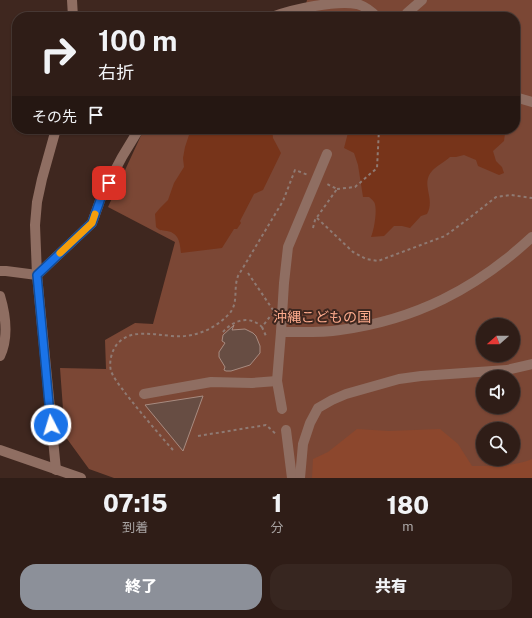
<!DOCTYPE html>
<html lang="ja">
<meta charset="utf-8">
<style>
:root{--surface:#2f1d17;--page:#372620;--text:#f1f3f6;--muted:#a7a2a1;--line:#4a3b36;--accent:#8c9099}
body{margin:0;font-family:"Public Sans","Noto Sans JP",sans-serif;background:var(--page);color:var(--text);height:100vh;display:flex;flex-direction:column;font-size:15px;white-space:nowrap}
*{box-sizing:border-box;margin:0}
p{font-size:13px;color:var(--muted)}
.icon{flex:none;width:22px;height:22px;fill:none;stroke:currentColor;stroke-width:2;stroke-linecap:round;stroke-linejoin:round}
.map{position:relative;height:478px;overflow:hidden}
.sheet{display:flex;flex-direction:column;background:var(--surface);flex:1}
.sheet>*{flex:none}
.hud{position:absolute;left:12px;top:12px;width:508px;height:122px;border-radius:16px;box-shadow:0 1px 3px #0004,0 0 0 1px var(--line);background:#2f1d17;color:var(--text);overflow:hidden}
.needle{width:26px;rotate:249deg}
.fabs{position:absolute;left:476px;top:318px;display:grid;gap:8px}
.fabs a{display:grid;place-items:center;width:44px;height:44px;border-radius:50%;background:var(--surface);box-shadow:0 1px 3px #0004,0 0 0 1px var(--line);font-size:20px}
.pin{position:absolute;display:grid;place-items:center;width:34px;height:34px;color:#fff;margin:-17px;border-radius:8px;box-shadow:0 2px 6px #0006}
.me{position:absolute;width:44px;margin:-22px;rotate:355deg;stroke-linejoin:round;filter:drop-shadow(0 0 3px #0008)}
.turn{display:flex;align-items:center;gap:14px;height:84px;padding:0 20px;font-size:18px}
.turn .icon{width:52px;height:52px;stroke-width:2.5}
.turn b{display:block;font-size:28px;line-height:34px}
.then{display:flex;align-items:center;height:38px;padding:0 20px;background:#0003;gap:8px;font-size:15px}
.eta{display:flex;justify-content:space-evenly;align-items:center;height:68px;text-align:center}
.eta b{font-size:24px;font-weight:800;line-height:28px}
.action{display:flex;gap:8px;margin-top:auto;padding:8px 20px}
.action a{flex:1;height:46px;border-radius:16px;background:var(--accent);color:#fff;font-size:16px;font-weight:800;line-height:46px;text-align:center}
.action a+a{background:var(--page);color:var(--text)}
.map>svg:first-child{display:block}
.green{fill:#7b4735;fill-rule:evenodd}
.forest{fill:#8c472d}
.water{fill:#77341a}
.building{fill:#674d43;stroke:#a88b80}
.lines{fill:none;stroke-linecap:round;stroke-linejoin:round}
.path{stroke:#8f7a73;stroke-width:2;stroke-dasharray:3 3;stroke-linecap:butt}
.minor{stroke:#8f6e62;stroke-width:10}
.route-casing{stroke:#114b97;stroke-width:10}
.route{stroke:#1a73e8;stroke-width:7}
.slow{stroke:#f59e0b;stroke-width:7}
.labels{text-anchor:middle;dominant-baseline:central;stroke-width:4;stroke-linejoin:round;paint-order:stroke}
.park-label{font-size:14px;fill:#fcaa8c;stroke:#3f271f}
</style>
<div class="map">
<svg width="532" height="478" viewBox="0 0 532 478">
<rect width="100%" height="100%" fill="#3f271f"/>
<!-- green -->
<path class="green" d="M307 0H532V478H114L89 469 65 436 60 368 106 369 105 340 135 323 153 324 175 242 108 207 144 129H515V17H290L304 11ZM483 325H513V355H483ZM483 377H513V407H483ZM483 429H513V459H483Z"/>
<!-- forest -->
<path class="forest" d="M357 429 389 431 440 429 458 444 472 466C491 466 514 467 532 459V478H312L313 459 328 452Z"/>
<!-- water -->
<g class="water">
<path d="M191 129H272L273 138 281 153 263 190 254 194 240 221 241 223 237 229H234L222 248 181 253C180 243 179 233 167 231 161 230 160 231 156 227L155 214 160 208 168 200 174 183 184 167 183 158 185 147Z"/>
<path d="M349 129H502L505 133 504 141 493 151 496 161 502 167 504 173 499 175 478 166 476 160 464 155 456 157H450C445 162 436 166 432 171 420 184 436 199 427 214L421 216 410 228 402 226H394L384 236 371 237C374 231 378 208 374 202 373 200 371 199 369 197H363L358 165 354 153 344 148Z"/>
</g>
<!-- building -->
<g class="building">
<polygon points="234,325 232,330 245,329 253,333 256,336 260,346 260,353 250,365 231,371 226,371 224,370 225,367 219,357 219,352 225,343 222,341 223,335"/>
<polygon points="203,396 183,451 145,405"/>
</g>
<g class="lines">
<!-- path -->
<g class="path">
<polyline points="337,189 355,187 377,168 379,129"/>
<polyline points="317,218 353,252 366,259 378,261 445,236 468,219 496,197 511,195 532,198"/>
<polyline points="313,228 315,220 337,189 325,183"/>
<polyline points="248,273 273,310"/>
<polyline points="262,327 266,336"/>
<path d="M223 332C233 320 250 315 262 327L272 314"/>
<polyline points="198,436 266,425 277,435"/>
<path d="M173 450C157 432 141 413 126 394 121 387 114 379 111 371 109 363 111 354 115 347 120 339 130 334 138 334 150 333 160 335 172 336 193 338 214 330 229 314 239 303 233 289 238 276L283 201 295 170 308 175"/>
</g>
<!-- minor -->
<g class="minor">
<polyline points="72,0 73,17"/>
<polyline points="407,13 422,0"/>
<path d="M272 17C293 9 336 0 357 4 365 6 371 11 377 17"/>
<polyline points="515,97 532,102"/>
<polyline points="0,271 6,271 37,275 92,223 102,195 122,157 139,129"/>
<path d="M0 296C6 316 9 337 0 356"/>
<path d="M281 332C300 332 321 333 340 330 415 320 476 289 532 237"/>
<polyline points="144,394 211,382 252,383 277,381"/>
<polyline points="282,409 277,381 281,332 284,283 288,247 327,154"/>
<polyline points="286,430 292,478"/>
<polyline points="0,450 81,478"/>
<polyline points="56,470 37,275 35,225 37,202 42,179 56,129"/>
<polyline points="300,478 303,444 310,423 318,408 332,400 346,394 399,379 421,376 507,370 532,364"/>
</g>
</g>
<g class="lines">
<!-- route casing -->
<g class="route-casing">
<polyline id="route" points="51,425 37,275 92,223 102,195 109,183"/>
</g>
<!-- route -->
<use href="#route" class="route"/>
<!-- slow -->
<polyline class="slow" points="60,253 92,223 95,214"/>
</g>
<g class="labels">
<!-- park labels -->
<g class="park-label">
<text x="322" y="317">沖縄こどもの国</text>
</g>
</g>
</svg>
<div class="fabs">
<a><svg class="needle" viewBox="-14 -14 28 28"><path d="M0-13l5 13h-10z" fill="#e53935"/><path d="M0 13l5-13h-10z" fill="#a7a2a1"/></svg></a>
<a><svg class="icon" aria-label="sound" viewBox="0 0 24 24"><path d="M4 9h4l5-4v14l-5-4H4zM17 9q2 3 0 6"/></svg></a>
<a><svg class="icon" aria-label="search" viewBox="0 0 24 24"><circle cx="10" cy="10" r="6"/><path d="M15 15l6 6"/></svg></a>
</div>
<div class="pin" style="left:109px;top:183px;background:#d93025"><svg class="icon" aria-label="arrive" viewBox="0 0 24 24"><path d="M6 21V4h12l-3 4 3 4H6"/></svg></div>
<svg class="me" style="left:51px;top:425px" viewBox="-20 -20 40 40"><circle r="17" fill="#1a73e8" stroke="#fff" stroke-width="3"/><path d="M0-11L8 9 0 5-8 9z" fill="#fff"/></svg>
<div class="hud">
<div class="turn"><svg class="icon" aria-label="right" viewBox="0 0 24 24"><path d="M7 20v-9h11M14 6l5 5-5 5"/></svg><div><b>100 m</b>右折</div></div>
<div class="then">その先<svg class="icon" aria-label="arrive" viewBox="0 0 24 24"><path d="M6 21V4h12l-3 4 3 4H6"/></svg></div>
</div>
</div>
<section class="sheet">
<div class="eta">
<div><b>07:15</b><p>到着</p></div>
<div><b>1</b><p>分</p></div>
<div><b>180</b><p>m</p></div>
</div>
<div class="action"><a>終了</a><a>共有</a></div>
</section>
